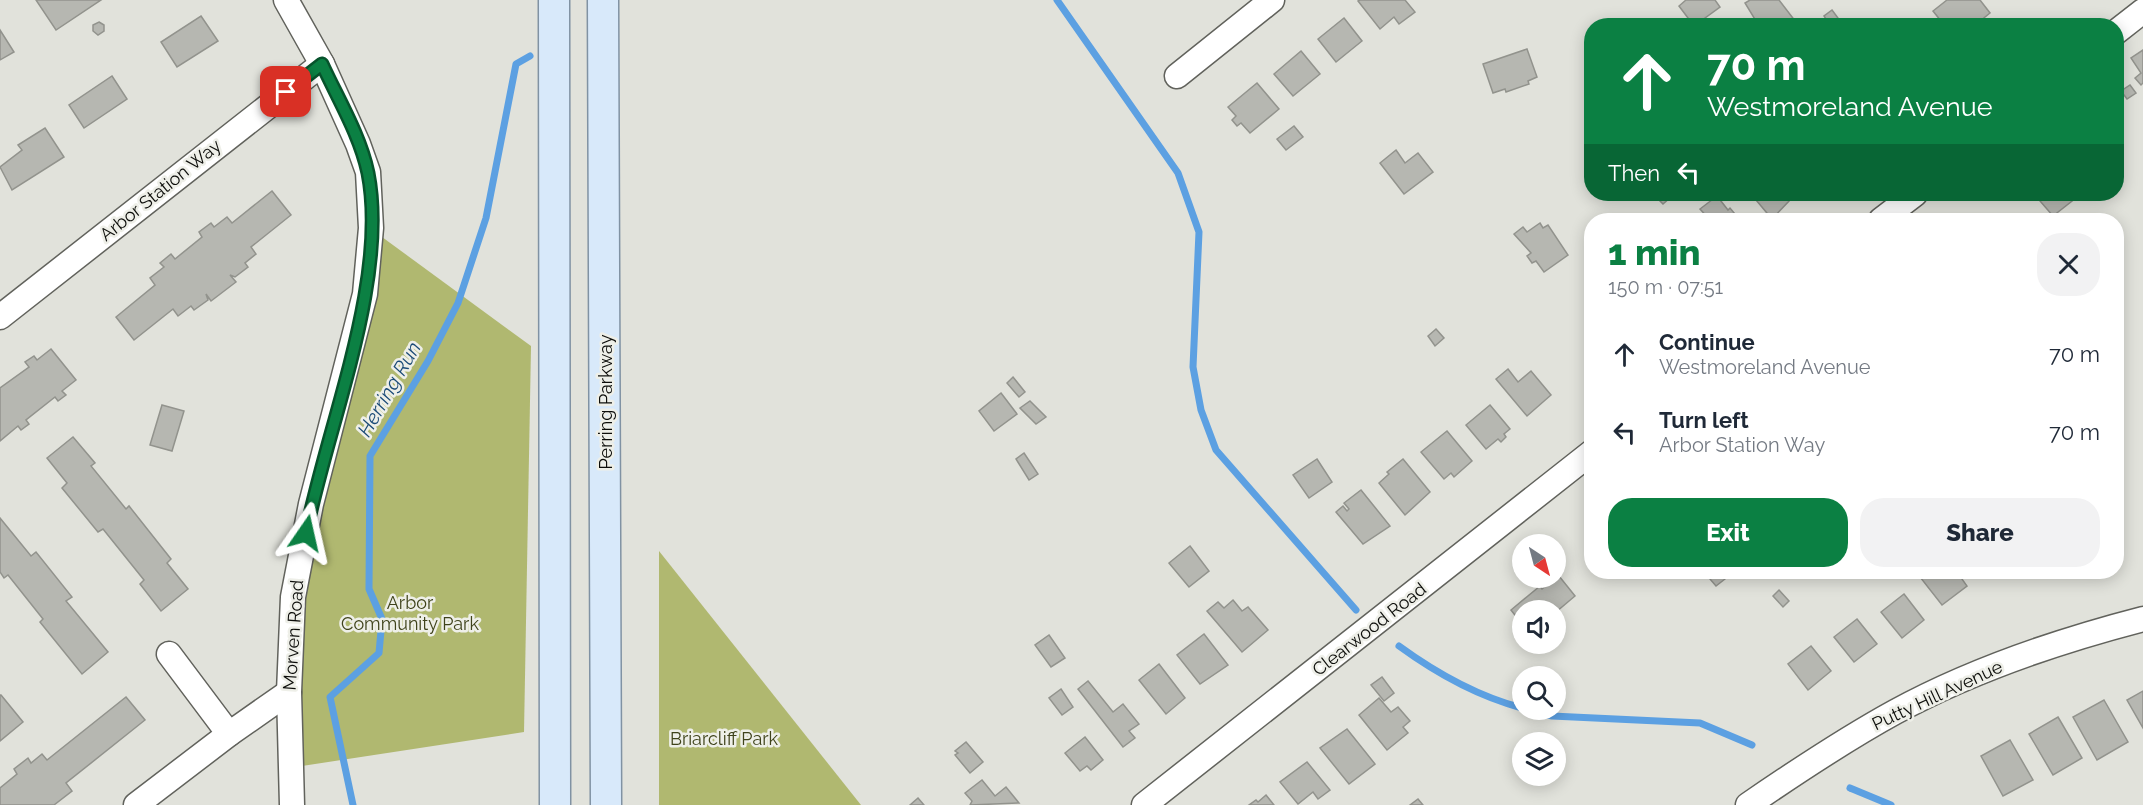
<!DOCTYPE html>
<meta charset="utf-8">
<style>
:root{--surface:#fff;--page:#f2f2f3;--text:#1f2937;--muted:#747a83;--accent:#0b8043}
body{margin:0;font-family:Raleway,sans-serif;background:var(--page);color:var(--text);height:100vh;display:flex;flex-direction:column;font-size:22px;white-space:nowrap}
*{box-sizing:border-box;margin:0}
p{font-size:20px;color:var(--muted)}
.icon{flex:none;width:33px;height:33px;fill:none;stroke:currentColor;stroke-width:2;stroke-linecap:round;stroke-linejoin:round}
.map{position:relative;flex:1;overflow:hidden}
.sheet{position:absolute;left:1584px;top:213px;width:540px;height:366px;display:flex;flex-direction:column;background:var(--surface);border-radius:24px;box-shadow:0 3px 15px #0003}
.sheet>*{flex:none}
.banner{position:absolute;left:1584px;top:18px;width:540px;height:183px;border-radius:24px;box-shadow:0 3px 15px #0003;background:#0b8043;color:#fff;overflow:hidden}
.needle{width:39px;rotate:144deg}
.buttons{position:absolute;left:1512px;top:534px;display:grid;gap:12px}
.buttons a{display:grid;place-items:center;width:54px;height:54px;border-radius:50%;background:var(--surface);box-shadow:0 3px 15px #0003;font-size:30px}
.pin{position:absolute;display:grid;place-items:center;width:51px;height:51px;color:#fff;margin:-26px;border-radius:12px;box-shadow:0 3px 9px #0006}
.me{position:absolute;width:66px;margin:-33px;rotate:11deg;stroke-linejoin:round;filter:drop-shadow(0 0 4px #0008)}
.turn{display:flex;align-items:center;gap:21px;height:126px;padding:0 24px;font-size:27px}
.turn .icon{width:78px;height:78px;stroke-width:2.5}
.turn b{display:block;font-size:42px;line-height:51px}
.then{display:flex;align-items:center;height:57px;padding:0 24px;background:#0003;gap:12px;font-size:22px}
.round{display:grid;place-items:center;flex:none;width:63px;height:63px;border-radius:24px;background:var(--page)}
.headline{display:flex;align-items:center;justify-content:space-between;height:102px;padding:0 24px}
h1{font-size:36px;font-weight:800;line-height:45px;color:var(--accent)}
.action{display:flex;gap:12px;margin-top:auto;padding:12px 24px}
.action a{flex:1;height:69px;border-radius:24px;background:var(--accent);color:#fff;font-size:24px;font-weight:800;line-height:69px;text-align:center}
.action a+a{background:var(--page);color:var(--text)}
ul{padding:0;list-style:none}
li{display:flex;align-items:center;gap:18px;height:78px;padding:0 24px}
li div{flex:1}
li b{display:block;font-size:22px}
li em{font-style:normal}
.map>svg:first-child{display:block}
.green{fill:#b0b870}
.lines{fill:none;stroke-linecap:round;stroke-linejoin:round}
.stream{stroke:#5ca0e2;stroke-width:7}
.building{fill:#b6b7b1;stroke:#92938d;stroke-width:1.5}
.minor-casing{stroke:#61625c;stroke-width:27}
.major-casing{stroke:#8092a3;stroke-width:33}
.minor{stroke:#fff;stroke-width:24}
.major{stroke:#d8e9fa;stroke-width:30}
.route-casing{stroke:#07532c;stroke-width:15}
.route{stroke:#0b8043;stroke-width:10}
.labels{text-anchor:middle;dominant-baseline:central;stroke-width:5;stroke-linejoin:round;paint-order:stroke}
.street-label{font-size:18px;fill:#0c0d0a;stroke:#eeefe8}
.park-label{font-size:18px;fill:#3f431b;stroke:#eeefe8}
.water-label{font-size:20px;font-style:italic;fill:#1b4b77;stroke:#eeefe8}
</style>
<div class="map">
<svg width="2143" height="805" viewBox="0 0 2143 805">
<rect width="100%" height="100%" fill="#e1e2db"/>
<!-- green -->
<g class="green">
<polygon points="382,237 531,346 524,732 302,766 292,611"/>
<polygon points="659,551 861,805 659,805"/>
</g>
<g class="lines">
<!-- stream -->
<g class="stream">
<polyline points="1057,0 1178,173 1199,232 1193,367 1201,410 1216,450 1356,610"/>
<path d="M1399 646C1436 673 1477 696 1522 708"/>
<polyline points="1526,710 1552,716 1700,723 1752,745"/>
<polyline points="1850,788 1891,805"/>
<polyline points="353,805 330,697 379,653 382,619 369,589 370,456 428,361 458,303 486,218 516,64 530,56"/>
</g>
</g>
<!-- building -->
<g class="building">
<polygon points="36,0 101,0 56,30"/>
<polygon points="1360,0 1405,0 1415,12 1399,24 1394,17 1380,29 1358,1"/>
<polygon points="1686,0 1715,0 1720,7 1694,26 1679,6"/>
<polygon points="1750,0 1779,0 1799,26 1759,26 1745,3"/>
<polygon points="1947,0 1980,0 1990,13 1974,26 1945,26 1933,11"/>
<polygon points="1832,10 1838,18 1829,24 1824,16"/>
<polygon points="201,16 218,41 177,67 161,42"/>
<polygon points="1344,18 1362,41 1336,62 1318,39"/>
<polygon points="99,22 104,25 104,31 98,35 93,31 93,25"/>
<polygon points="0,30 14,52 0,60"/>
<polygon points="1527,49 1537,77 1528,81 1529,84 1506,92 1505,89 1493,93 1483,64"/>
<polygon points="2143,50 2143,83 2141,85 2135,78 2141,73 2131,58"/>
<polygon points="1301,51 1320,74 1293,96 1274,74"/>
<polygon points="112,76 127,99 84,128 69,105"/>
<polygon points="1257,83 1279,109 1250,133 1241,123 1237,126 1232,120 1236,116 1228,107"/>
<polygon points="2130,85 2136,93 2127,99 2121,91"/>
<polygon points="1294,126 1303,137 1286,150 1277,139"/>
<polygon points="45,128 64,157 12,190 0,167 22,150 18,145"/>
<polygon points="1396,150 1405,163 1418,153 1433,172 1404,194 1380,163"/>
<polygon points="272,191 291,215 251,247 256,254 245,263 248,267 235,277 230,275 236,282 211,301 206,294 208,300 194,310 191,306 178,316 173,309 134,340 116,317 155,285 150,278 164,267 160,263 171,254 175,259 202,237 199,232 211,223 214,227 227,217 232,223"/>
<polygon points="1653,194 1668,194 1671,197 1663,204"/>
<polygon points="1751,194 1787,194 1791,199 1772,219"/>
<polygon points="2034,194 2081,194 2053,216"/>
<polygon points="1717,196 1728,210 1730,208 1740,220 1710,220 1700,209"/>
<polygon points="1540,223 1543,228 1548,225 1568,255 1544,272 1536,261 1532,263 1527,256 1531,253 1514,234 1523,227 1527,232"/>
<polygon points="1436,329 1444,338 1435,346 1428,336"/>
<polygon points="51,349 76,380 62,391 66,395 58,401 55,397 26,420 29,424 21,430 18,426 0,441 0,388 29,367 25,362 34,356 37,360"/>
<polygon points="1508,369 1518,382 1531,371 1551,395 1527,416 1496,379"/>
<polygon points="1013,377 1025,392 1019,397 1007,383"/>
<polygon points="1001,393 1017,414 994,431 979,411"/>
<polygon points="1030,401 1046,417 1036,424 1020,408"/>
<polygon points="162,405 184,411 172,451 150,445"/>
<polygon points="1490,405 1510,429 1504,434 1506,437 1501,442 1498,439 1486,449 1466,425"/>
<polygon points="1447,431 1472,461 1454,477 1451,473 1444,479 1421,452"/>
<polygon points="73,437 95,463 91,466 126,509 129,506 171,559 167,563 188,589 161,611 140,584 144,580 103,529 98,532 62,488 67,483 47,458"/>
<polygon points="1024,453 1038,474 1029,480 1016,459"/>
<polygon points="1317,459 1332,482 1309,498 1293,475"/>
<polygon points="1403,459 1430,492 1405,515 1379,483 1389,474 1387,472"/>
<polygon points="1361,490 1390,526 1363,544 1336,512 1343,506 1347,511 1349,509 1344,503"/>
<polygon points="0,518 31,556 36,552 72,597 66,601 108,652 82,674 40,622 43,619 8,575 4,578 0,572"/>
<polygon points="1190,546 1209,571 1189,587 1169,563"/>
<polygon points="1704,572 1719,572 1725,579 1716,586"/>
<polygon points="1821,572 1835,572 1827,578"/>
<polygon points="1927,572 1957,572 1967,586 1942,605 1920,577"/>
<polygon points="1559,576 1575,596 1556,612 1522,610 1522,624 1511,610 1540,586 1542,589"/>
<polygon points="1779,590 1789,601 1783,607 1773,596"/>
<polygon points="1904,594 1924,620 1902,638 1881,612"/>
<polygon points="1233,600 1242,611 1248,607 1268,630 1242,652 1207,611 1218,602 1224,608"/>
<polygon points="1857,619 1877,644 1854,662 1834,637"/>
<polygon points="1204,634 1228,665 1200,684 1177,655"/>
<polygon points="1049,635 1065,658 1051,667 1035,645"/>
<polygon points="1811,646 1831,671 1808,690 1788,664"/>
<polygon points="1159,664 1185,698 1166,714 1139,680"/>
<polygon points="1382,677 1394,693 1384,701 1371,685"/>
<polygon points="1088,681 1113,712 1123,704 1139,724 1129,731 1135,738 1123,747 1078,689"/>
<polygon points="1061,689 1073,707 1062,715 1049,698"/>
<polygon points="2143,691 2143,728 2127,700"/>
<polygon points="1,695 23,722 0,741 0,695"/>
<polygon points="126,697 145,720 66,783 72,791 54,805 0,805 0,788 17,774 14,769 28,758 31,763 42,754 47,760"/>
<polygon points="1379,698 1391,712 1398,707 1410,721 1403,727 1408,733 1387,750 1359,715"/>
<polygon points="2104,700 2128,742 2097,760 2073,717"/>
<polygon points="2058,717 2082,758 2053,775 2029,734"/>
<polygon points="1347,729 1375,764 1349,784 1320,748"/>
<polygon points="1085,737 1103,760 1091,770 1087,766 1080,771 1065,753"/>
<polygon points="2010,740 2033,780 2003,796 1981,756"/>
<polygon points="966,742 983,762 970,773 955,755 958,753 955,751"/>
<polygon points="1307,762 1330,790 1318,799 1313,792 1298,804 1280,782"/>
<polygon points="982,780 995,796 1006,787 1019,803 970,805 972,801 965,793"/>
<polygon points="1266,795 1274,805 1249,805 1256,800 1258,802"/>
<polygon points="918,798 924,805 910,805"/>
<polygon points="1418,799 1423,805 1410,805"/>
</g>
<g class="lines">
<!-- minor casing -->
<g class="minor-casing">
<g id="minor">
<polyline points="286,0 322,64 358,144 368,172 371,228 365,294 311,504 293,597 289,692 292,805"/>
<polyline points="2116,32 2143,11"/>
<polyline points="1177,76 1272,0"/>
<polyline points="1881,220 1915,194"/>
<polyline points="0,317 322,64"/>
<polyline points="169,654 229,734"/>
<polyline points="136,805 229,734 289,692"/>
<polyline points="1144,805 1592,452"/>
<path d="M1748 805C1796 772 1844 740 1895 712 1972 670 2058 641 2143 619"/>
</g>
</g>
<!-- major casing -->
<g class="major-casing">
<g id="major">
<polyline points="554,0 555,805"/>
<polyline points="603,0 606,805"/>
</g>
</g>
<!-- minor -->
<use href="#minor" class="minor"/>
<!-- major -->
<use href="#major" class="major"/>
</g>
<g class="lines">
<!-- route casing -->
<g class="route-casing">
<path id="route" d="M286 92 322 64C338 99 360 135 368 173 389 280 327 426 306 533"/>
</g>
<!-- route -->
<use href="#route" class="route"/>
</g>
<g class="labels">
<!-- street labels -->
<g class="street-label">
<text transform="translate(160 190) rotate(-39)">Arbor Station Way</text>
<text transform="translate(605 402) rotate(-90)">Perring Parkway</text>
<text transform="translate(1369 629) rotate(-38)">Clearwood Road</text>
<text transform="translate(293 635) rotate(-86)">Morven Road</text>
<text transform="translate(1937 695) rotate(-25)">Putty Hill Avenue</text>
</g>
<!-- park labels -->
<g class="park-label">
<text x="410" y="602">Arbor<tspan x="410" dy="21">Community Park</tspan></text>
<text x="724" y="738">Briarcliff Park</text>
</g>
<!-- water labels -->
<g class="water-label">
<text transform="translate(389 389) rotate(-60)">Herring Run</text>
</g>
</g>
</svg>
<div class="buttons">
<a><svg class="needle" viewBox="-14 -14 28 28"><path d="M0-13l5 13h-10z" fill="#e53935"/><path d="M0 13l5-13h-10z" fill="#747a83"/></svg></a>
<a><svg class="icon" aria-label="sound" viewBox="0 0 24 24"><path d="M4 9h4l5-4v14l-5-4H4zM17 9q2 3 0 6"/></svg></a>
<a><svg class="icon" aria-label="search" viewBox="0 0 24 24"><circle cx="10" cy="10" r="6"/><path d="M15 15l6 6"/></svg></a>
<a><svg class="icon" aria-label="layers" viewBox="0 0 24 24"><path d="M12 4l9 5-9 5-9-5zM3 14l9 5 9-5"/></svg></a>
</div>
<div class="pin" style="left:286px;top:92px;background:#d93025"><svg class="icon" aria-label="arrive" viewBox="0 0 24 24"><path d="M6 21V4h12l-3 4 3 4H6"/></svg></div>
<svg class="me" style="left:306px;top:533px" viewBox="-20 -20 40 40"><path d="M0-17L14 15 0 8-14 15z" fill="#0b8043" stroke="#fff" stroke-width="4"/></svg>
<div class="banner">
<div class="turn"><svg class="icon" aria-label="ahead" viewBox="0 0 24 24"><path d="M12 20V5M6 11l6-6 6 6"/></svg><div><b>70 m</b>Westmoreland Avenue</div></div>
<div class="then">Then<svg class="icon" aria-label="left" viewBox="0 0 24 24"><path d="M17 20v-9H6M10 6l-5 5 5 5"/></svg></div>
</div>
<section class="sheet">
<div class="headline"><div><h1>1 min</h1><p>150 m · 07:51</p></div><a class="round"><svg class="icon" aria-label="close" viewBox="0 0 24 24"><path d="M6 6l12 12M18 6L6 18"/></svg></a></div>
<ul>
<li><svg class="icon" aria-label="ahead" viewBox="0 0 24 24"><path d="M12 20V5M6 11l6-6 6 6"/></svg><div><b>Continue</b><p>Westmoreland Avenue</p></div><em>70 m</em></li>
<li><svg class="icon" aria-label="left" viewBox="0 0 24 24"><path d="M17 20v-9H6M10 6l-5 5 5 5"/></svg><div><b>Turn left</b><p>Arbor Station Way</p></div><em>70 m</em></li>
</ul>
<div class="action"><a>Exit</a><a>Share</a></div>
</section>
</div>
